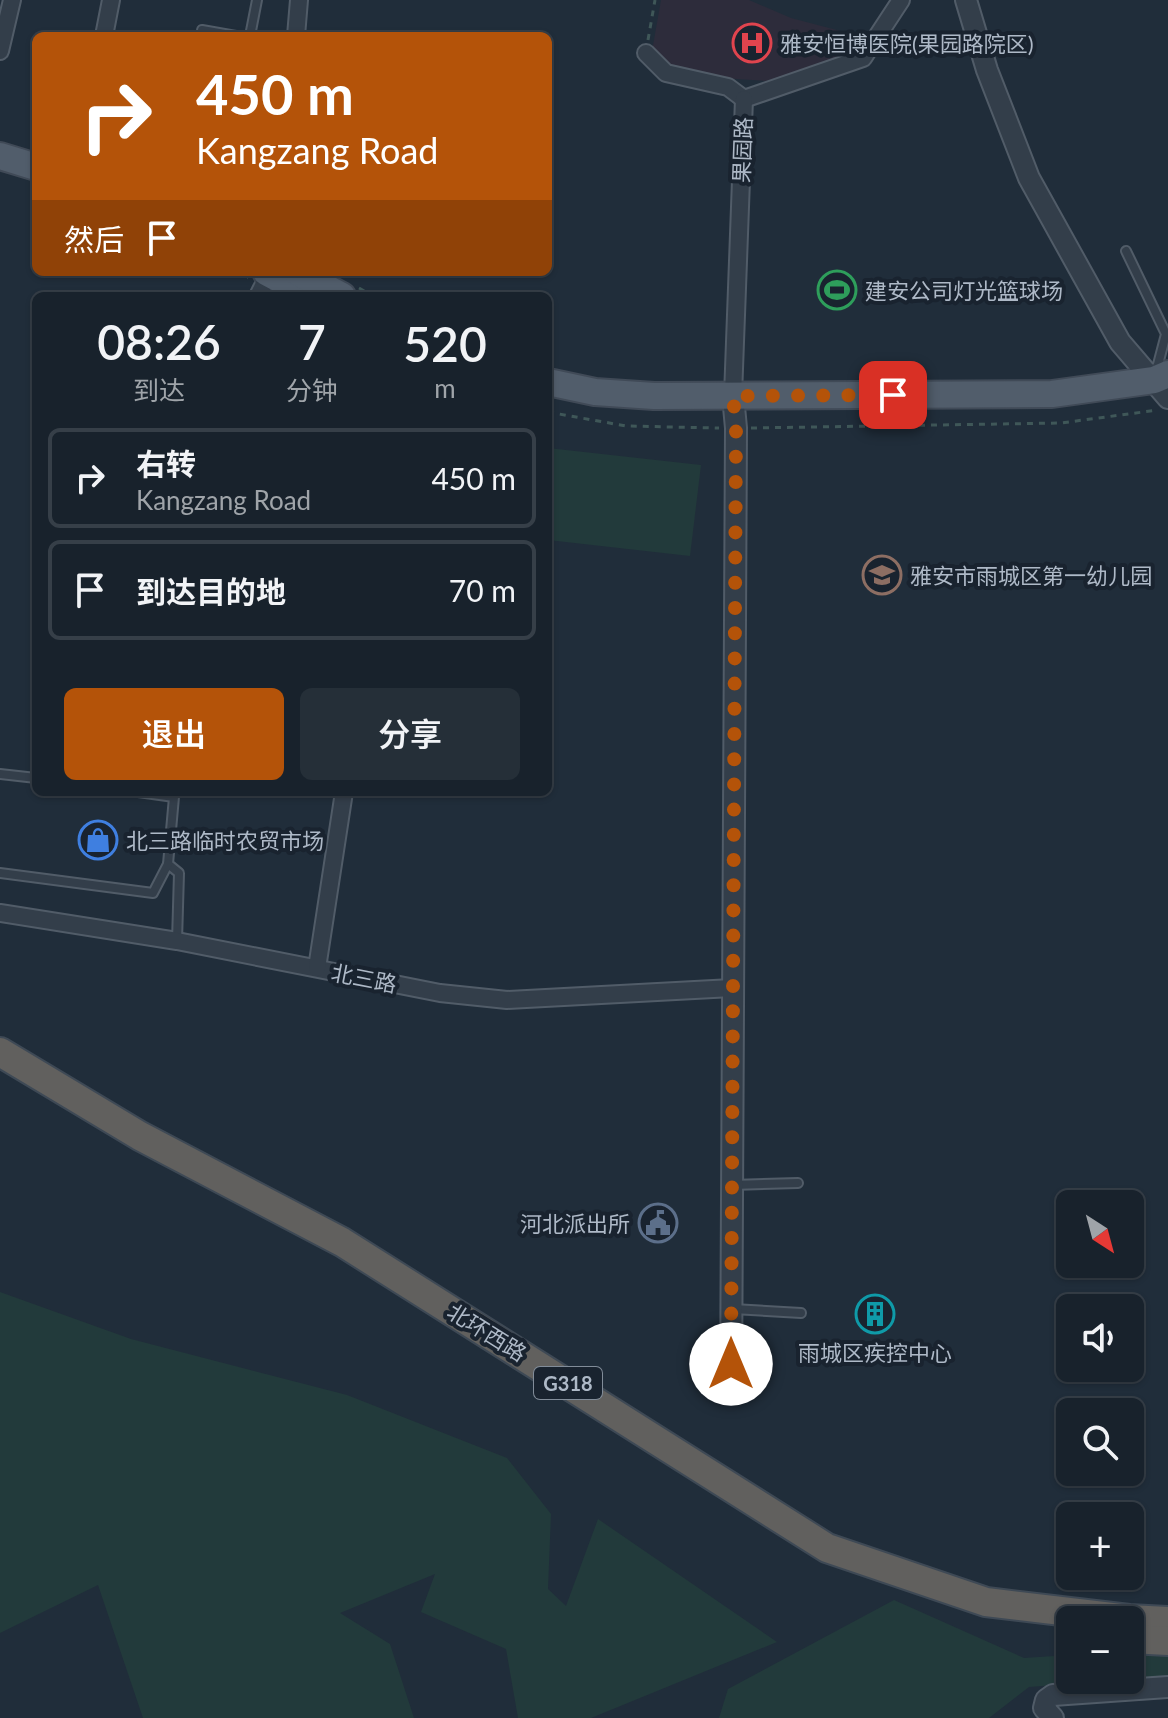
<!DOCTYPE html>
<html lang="zh">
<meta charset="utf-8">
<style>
:root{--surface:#18222c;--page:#252f38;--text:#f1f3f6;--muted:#9fa4a9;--line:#363f48;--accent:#b45309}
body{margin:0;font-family:Lato,"Noto Sans SC",sans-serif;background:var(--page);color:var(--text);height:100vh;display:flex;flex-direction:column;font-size:30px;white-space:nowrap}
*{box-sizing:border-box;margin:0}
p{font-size:26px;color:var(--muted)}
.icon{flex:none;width:44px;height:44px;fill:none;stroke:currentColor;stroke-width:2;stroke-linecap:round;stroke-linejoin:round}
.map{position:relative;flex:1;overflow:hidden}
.side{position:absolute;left:32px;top:292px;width:520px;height:504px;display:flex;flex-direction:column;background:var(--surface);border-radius:12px;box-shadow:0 2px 6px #0004,0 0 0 2px var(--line)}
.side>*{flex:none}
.banner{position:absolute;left:32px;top:32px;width:520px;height:244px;border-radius:12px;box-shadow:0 2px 6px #0004,0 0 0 2px var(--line);background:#b45309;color:#fff;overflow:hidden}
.needle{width:52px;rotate:144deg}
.tools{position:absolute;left:1056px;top:1190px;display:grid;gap:16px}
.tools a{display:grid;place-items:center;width:88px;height:88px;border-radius:12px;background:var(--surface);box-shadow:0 2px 6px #0004,0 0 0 2px var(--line);font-size:40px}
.pin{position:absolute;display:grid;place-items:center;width:68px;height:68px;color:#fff;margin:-34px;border-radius:16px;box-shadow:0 4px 12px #0006}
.me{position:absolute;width:88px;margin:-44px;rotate:0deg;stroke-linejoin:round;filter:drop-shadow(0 0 6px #0008)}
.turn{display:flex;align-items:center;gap:28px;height:168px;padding:0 32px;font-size:36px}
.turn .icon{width:104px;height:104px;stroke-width:2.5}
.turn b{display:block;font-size:56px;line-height:68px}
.then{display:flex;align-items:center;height:76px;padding:0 32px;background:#0003;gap:16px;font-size:30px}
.eta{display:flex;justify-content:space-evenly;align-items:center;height:136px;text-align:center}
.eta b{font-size:48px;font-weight:600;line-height:56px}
.button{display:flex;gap:16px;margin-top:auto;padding:16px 32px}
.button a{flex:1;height:92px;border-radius:12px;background:var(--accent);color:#fff;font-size:32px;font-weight:600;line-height:92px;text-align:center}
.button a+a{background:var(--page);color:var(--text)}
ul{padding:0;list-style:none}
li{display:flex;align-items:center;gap:24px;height:100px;margin:0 16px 12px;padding:0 16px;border:4px solid var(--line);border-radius:12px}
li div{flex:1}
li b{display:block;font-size:30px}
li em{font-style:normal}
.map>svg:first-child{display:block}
.medical{fill:#2d2c3b}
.green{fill:#223a3b}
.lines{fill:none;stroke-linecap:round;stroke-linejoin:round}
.service-casing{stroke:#515c68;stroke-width:12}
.minor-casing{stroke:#515c68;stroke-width:20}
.tertiary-casing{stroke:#515c68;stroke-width:24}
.primary-casing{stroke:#404a57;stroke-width:30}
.trunk-casing{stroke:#3e4955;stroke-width:32}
.path{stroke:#3f5758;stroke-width:3;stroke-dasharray:6 6;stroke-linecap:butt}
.service{stroke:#333e4a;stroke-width:8}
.minor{stroke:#333e4a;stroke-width:16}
.tertiary{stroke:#333e4a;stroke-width:20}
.primary{stroke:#515d6b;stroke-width:26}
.trunk{stroke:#61605e;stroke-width:28}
.route{stroke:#b45309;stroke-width:14;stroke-dasharray:0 25.2}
.labels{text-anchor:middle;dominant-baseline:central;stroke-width:8;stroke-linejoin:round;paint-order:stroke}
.shield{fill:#19232f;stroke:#818c99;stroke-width:2}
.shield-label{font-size:20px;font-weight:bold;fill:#aeb9c7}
.poi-label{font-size:22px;fill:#aeb9c7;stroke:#19232f;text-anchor:start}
.street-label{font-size:22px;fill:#aeb9c7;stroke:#19232f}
</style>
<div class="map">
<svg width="1168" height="1718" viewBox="0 0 1168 1718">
<rect width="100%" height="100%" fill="#202d3a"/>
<!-- medical -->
<polygon class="medical" points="661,0 749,0 791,18 852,34 846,58 766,81 721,78 669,66 652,51"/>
<!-- green -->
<g class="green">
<polygon points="548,448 701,465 690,556 548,540"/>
<polygon points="0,1292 131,1339 347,1395 507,1458 551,1514 548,1589 566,1606 598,1519 777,1642 591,1718 518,1718 506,1649 421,1612 435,1574 340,1613 390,1644 414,1718 143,1718 98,1585 0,1633"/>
<polygon points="894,1600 1024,1658 1070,1655 1070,1680 1121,1680 1029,1687 989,1718 719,1718 728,1689"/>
<polygon points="1168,1648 1168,1676 1130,1679 1130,1650"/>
</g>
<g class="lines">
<!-- service casing -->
<g class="service-casing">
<g id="service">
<polyline points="202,30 236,36"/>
<polyline points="250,36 257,0"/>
<polyline points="1126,251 1166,334 1156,372"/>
<polyline points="0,774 36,778"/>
<polyline points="138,792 174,797 168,864 179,873 177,941"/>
<polyline points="0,873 153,893 168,864"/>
<polyline points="732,1185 798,1183"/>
<polyline points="733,1309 801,1313"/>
</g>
</g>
<!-- minor casing -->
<g class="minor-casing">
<g id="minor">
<polyline points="104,36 111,0"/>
<polyline points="296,36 299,0"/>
<polyline points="0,51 12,0"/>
<polyline points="646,53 666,73 728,87 744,99"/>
<polyline points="744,99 863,58 901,0"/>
<polyline points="258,296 269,274"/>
<polyline points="733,396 744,99"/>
<polyline points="0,913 177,941 440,993 507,1000 732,988"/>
<polyline points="317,968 344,792"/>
</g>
</g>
<!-- tertiary casing -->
<g class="tertiary-casing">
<g id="tertiary">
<polyline points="966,0 987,70 1029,178 1120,342 1168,398"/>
<polyline points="731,1392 736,428 733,396"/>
<polyline points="1053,1718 1044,1708 1046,1700 1053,1695 1168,1687"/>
</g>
</g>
<!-- primary casing -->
<g class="primary-casing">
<g id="primary">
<polyline points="0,156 36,167"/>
<polyline points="266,272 311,296"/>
<polyline points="297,272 342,296"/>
<polyline points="548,382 595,392 654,396 1052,394 1154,380 1168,374"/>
</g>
</g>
<!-- trunk casing -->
<g class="trunk-casing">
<g id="trunk">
<polyline points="0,1052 140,1136 342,1242 827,1548 986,1602 1129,1619 1168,1621"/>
<polyline points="1130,1639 1168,1641"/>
</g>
</g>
<!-- path -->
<g class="path">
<polyline points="648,40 655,0"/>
<polyline points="237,272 248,278"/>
<polyline points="359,288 373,296"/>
<polyline points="548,412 626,426 719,428"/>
<polyline points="751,428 1061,423 1158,410"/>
</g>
<!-- service -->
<use href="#service" class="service"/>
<!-- minor -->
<use href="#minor" class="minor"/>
<!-- tertiary -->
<use href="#tertiary" class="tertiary"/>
<!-- primary -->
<use href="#primary" class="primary"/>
<!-- trunk -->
<use href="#trunk" class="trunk"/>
</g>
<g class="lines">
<!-- route -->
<polyline class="route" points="731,1364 736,428 733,396 893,395"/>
</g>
<!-- icons -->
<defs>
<g id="hospital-ring" transform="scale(2)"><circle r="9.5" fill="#19232f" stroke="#e0444e" stroke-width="1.5"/><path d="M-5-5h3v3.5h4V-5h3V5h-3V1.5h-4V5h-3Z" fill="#e0444e"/></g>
<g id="stadium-ring" transform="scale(2)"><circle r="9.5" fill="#19232f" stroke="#2e9e5b" stroke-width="1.5"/><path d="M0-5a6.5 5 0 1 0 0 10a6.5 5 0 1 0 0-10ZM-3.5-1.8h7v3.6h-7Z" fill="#2e9e5b"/></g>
<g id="school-ring" transform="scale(2)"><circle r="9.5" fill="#19232f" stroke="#8d6e63" stroke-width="1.5"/><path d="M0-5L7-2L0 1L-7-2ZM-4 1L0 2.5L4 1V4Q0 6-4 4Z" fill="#8d6e63"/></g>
<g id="shop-ring" transform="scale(2)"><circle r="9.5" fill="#19232f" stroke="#3f7fe0" stroke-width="1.5"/><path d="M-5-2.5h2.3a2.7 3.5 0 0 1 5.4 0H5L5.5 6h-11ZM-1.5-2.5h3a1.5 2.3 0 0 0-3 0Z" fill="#3f7fe0"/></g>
<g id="civic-ring" transform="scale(2)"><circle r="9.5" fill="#19232f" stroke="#5c6f8a" stroke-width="1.5"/><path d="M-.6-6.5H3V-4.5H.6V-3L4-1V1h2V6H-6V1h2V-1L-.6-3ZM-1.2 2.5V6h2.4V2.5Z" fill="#5c6f8a"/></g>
<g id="building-ring" transform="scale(2)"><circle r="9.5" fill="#19232f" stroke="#0f9aa8" stroke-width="1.5"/><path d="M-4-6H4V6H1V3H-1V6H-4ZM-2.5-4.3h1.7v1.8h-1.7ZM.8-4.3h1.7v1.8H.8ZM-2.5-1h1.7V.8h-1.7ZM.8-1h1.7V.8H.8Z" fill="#0f9aa8"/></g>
</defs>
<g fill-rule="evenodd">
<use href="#hospital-ring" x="752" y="43"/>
<use href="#stadium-ring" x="837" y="290"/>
<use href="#school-ring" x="882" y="575"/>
<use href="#shop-ring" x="98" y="840"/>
<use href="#civic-ring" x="658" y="1223"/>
<use href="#building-ring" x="875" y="1314"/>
</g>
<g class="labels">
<!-- shield labels -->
<rect class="shield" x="534" y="1367" width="68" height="32" rx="6"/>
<g class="shield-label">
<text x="568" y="1383">G318</text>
</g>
<!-- poi labels -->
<g class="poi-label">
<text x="780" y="43">雅安恒博医院(果园路院区)</text>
<text x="865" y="290">建安公司灯光篮球场</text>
<text x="910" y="575">雅安市雨城区第一幼儿园</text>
<text x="126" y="840">北三路临时农贸市场</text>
<text x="630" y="1223" text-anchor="end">河北派出所</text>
<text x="875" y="1352" text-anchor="middle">雨城区疾控中心</text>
</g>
<!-- street labels -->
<g class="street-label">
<text transform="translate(742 150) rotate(-88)">果园路</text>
<text transform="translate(364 978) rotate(11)">北三路</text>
<text transform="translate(487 1332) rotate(32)">北环西路</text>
</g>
</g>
</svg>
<div class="tools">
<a><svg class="needle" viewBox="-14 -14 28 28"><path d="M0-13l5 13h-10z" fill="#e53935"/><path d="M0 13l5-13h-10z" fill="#9fa4a9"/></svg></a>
<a><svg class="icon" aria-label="sound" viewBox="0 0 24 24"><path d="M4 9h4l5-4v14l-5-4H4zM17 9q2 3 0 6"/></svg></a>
<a><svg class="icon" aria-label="search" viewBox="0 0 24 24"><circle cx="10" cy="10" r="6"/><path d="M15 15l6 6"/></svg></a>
<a>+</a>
<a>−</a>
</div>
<div class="pin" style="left:893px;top:395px;background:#d93025"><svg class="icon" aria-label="arrive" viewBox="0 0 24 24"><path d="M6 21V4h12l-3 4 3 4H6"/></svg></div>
<svg class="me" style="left:731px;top:1364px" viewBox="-20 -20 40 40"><circle r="19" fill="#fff"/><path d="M0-13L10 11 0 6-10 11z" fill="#b45309"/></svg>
<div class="banner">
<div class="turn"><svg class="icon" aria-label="right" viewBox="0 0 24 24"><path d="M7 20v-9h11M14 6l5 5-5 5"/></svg><div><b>450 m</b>Kangzang Road</div></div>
<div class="then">然后<svg class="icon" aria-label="arrive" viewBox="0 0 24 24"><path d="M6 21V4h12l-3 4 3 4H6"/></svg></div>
</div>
<section class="side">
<div class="eta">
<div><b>08:26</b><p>到达</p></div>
<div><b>7</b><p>分钟</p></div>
<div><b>520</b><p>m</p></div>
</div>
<ul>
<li><svg class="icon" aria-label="right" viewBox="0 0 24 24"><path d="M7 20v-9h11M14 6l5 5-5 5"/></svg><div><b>右转</b><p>Kangzang Road</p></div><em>450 m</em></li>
<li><svg class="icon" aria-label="arrive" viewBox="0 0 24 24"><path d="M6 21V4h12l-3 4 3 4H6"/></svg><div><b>到达目的地</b></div><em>70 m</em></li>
</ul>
<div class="button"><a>退出</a><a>分享</a></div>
</section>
</div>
